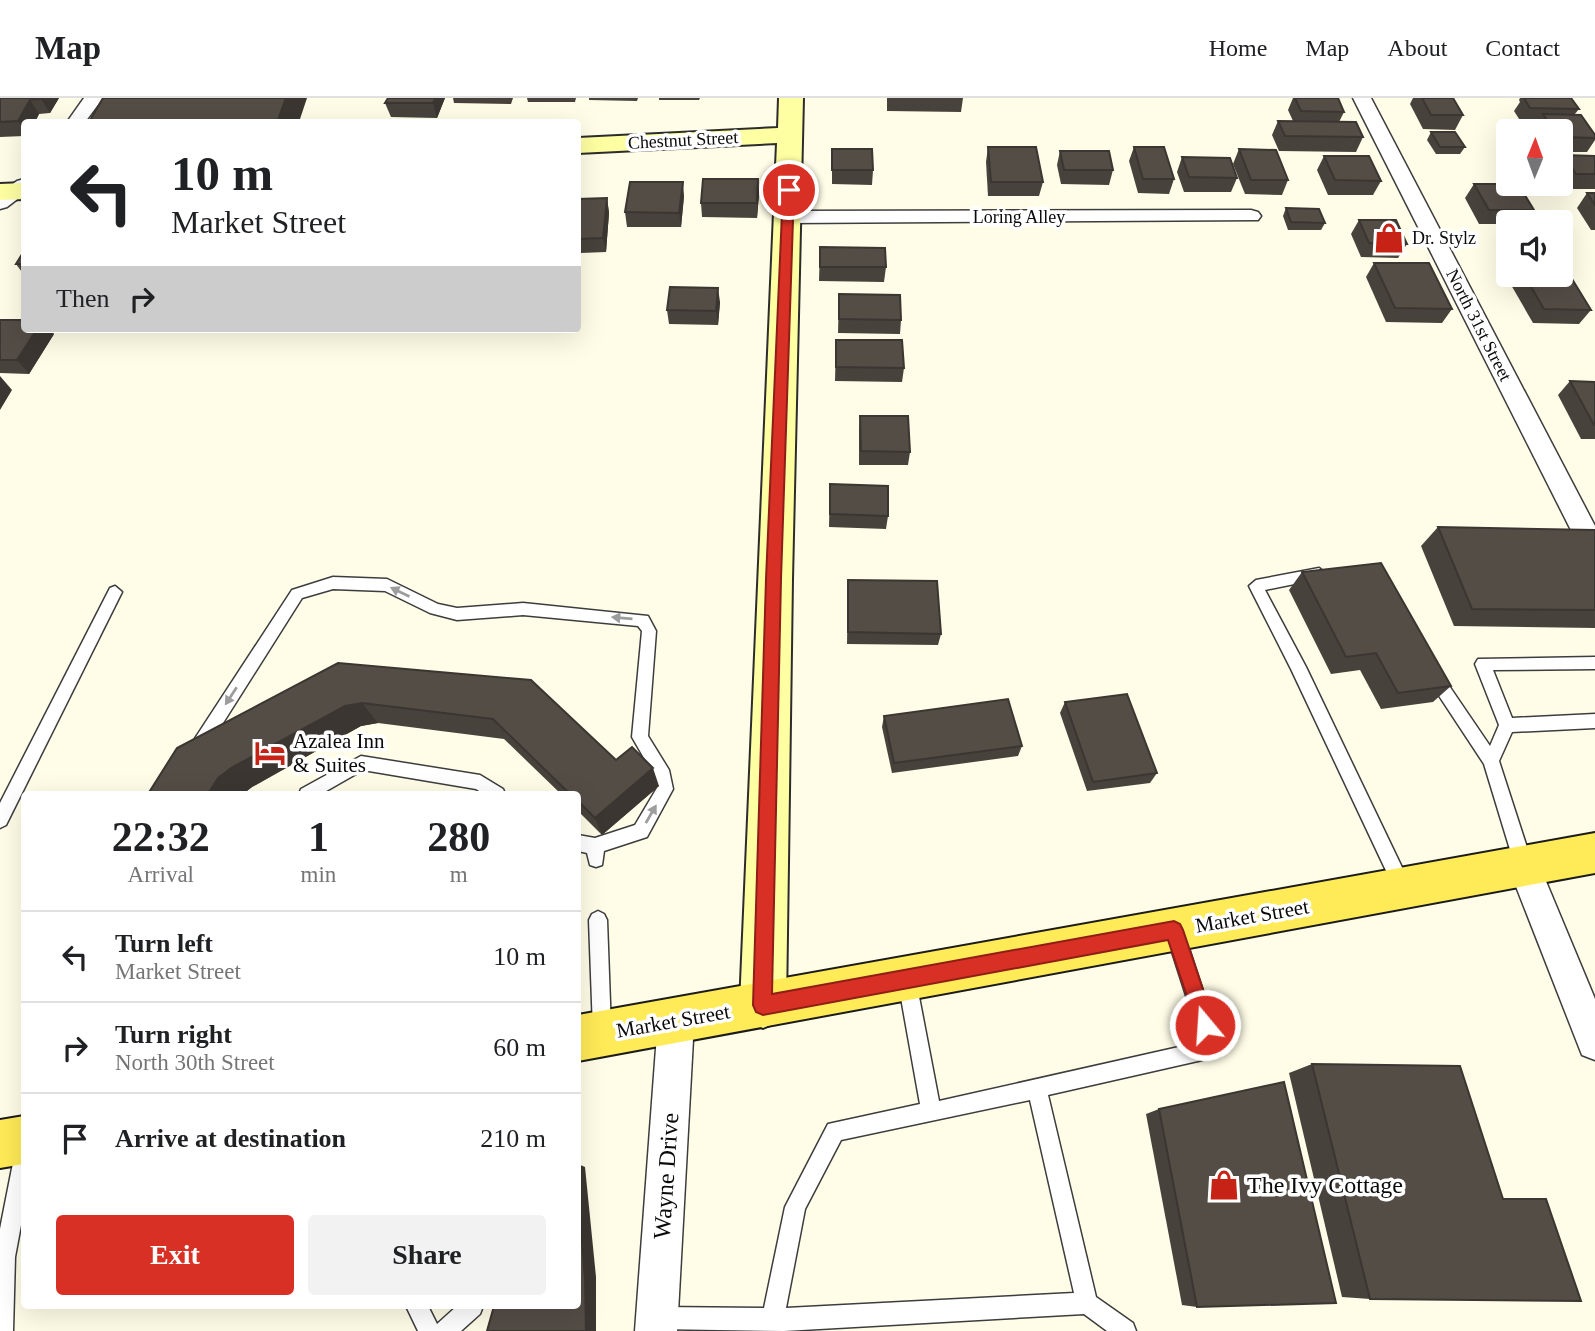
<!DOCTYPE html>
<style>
:root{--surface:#fff;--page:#f2f2f2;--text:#202124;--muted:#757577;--line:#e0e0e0;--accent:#d93025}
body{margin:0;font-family:"Times New Roman",serif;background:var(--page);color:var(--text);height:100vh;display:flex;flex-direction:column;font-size:26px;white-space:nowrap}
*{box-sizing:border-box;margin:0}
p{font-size:23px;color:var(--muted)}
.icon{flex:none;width:38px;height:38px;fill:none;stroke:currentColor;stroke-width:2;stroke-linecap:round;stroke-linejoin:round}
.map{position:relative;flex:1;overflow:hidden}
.details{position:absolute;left:21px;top:693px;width:560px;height:518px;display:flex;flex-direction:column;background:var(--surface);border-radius:7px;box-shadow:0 7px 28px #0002}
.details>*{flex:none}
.hud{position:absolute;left:21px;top:21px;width:560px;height:214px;border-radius:7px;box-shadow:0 7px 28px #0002;background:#fff;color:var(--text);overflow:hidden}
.needle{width:46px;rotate:1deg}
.controls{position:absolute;left:1496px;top:21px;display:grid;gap:14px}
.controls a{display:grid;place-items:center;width:77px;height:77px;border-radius:7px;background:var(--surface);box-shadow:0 7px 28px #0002;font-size:35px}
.pin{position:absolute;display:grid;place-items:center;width:60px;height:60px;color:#fff;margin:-30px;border:4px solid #fff;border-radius:50%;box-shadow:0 2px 7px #0007}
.me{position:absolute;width:77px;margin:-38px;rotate:342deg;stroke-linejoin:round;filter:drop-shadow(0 0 5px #0008)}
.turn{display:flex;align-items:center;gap:24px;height:147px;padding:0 35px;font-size:32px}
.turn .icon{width:91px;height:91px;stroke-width:2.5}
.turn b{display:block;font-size:49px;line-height:60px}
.then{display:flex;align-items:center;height:66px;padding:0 35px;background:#0003;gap:14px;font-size:26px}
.eta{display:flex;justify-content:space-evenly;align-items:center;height:119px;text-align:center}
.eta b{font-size:42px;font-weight:700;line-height:49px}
.action{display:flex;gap:14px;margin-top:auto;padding:14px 35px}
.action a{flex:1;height:80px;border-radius:7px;background:var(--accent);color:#fff;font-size:28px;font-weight:700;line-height:80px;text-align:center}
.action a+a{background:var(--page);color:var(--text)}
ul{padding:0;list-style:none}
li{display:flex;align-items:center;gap:21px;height:91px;padding:0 35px;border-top:2px solid var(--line)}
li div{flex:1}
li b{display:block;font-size:26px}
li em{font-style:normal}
header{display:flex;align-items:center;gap:42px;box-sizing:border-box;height:98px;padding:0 35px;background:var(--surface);border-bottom:2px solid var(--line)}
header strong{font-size:33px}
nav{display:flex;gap:38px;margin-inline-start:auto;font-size:24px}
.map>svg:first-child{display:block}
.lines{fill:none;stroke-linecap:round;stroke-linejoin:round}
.lane-casing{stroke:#3d3d3d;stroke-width:3}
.street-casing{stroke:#3d3d3d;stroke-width:3}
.secondary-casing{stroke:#2c2c2c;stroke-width:4}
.primary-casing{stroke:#1b1b1b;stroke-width:4}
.lane{fill:#fff;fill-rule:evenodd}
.street{fill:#fff;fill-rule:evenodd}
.secondary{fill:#feffa2;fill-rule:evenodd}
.primary{fill:#ffea57;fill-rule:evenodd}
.wall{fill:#48423c}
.shaded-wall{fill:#3b3631}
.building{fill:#544d46;stroke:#3b3631;stroke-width:2}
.oneway{fill:#9d9d9d}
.route{fill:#d93025;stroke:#8d1f18;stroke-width:2}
.labels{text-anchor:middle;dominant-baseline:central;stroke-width:7;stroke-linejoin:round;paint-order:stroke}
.far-street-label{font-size:18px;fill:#0a0a0a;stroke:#fff}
.far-poi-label{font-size:18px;fill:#0a0a0a;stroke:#fff;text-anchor:start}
.poi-label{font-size:21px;fill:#0a0a0a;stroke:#fff;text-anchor:start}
.street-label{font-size:21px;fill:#0a0a0a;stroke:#fff}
.near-street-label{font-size:24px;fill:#0a0a0a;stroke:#fff}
.near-poi-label{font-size:24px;fill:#0a0a0a;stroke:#fff;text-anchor:start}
</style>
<header>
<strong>Map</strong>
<nav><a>Home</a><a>Map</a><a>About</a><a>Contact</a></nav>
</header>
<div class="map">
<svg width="1595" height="1233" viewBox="0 0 1595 1233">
<rect width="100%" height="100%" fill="#fffde7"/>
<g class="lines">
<!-- lane casing -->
<g class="lane-casing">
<g id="lane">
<polygon points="1319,470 1326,476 1324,480 1265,492 1306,569 1409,784 1412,790 1409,796 1403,798 1397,796 1291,571 1249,488 1256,482"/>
<polygon points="333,479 387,481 438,506 457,510 523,505 648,518 656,533 648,638 669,672 673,691 647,739 604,753 602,767 596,769 590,767 587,755 578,753 578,737 595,740 635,727 657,690 655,679 632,639 642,533 638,528 523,517 457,522 430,515 385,493 333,491 302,500 204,655 198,657 192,655 190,650 192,645 292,492"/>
<polygon points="115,488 122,494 6,727 0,730 0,705 110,490"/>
<polygon points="1595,559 1595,571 1493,572 1512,620 1595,616 1595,630 1512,634 1499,663 1533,768 1530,774 1524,776 1518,774 1515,768 1484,666 1426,578 1429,573 1439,573 1490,648 1499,627 1475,566 1478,561"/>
<polygon points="361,658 480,677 503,691 505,696 484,696 476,691 363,672 321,696 299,696 301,691"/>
<polygon points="598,813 604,816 607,822 611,932 609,939 602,941 595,939 593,932 589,822 592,816"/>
<path d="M1174 823 1180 826 1183 832 1222 951 1220 958 1048 997 1096 1199 1133 1225 1136 1233H1107L1084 1216 784 1233 658 1231 650 1228 647 1220 650 1212 658 1209 764 1210 785 1109 828 1026 920 1006 898 883 901 877 907 874 913 877 916 883 939 1003 1201 944 1165 832 1168 826ZM1030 1002 1074 1195 786 1210 805 1111 841 1042Z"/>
<polygon points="24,1050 24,1111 15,1159 13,1233 0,1233 0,1131 14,1060 17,1053"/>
<polygon points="406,1208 428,1208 437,1226 457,1208 483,1208 480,1216 461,1233 418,1233"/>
</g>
</g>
<!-- street casing -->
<g class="street-casing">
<g id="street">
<polygon points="84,0 103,0 85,24 67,24"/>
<polygon points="1353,0 1371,0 1595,428 1595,464 1586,461 1582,454"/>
<polygon points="24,81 24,96 7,109 0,111 0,95 17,83"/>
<polygon points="1251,112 1258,114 1261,118 1258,122 788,125 781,123 778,119 781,115 788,113"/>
<polygon points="1524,753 1535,757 1595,901 1595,962 1582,957 1508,768 1513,757"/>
<polygon points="676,905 688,911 694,923 677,1233 635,1233 658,923 664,911"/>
</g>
</g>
<!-- secondary casing -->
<g class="secondary-casing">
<g id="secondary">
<polygon points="779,0 803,0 792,481 786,907 779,923 763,930 747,923 740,907 777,45 578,55 578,40 778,30"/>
<polygon points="24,85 24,101 0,102 0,86"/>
</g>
</g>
<!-- primary casing -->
<g class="primary-casing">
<g id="primary">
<polygon points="1595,735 1595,775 578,963 578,917"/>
<polygon points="24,1018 24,1066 0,1070 0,1022"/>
</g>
</g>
<!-- lane -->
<use href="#lane" class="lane"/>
<!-- street -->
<use href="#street" class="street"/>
<!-- secondary -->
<use href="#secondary" class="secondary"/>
<!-- primary -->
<use href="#primary" class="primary"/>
</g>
<!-- wall -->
<g class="wall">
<polygon points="0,0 59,0 50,15 39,16 35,24 24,24 24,38 0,39"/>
<polygon points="103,0 299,24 89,24"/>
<polygon points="445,0 437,20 391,19 385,5"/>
<polygon points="453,0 513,0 511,6 454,5"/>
<polygon points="527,0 576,0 575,4 528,4"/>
<polygon points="589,0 638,0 637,3 589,2"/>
<polygon points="659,0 700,0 699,2 659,2"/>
<polygon points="887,0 963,0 961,14 887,13"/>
<polygon points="1293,0 1338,0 1344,14 1339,24 1363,39 1356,54 1279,53 1272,37 1278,23 1293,23 1288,12"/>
<polygon points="1413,0 1453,0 1463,17 1455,32 1423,31 1410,6"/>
<polygon points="1520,0 1571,0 1579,11 1574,17 1595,37 1595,42 1587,54 1561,54 1561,33 1535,33 1533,31 1537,25 1521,24 1514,13 1520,4 1519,2"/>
<polygon points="1431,34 1465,49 1460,56 1436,56 1427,42"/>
<polygon points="988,49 1043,84 1039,98 988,98 986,64"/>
<polygon points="1134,49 1174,81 1169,96 1138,95 1129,63"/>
<polygon points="832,51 873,72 872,87 832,86"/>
<polygon points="1239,51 1288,82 1282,97 1245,96 1233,66"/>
<polygon points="1060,53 1113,72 1109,87 1061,86 1057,67"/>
<polygon points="1564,57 1595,58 1595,91 1566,91 1561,83 1561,61"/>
<polygon points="1324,58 1381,83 1373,97 1328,97 1317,72"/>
<polygon points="1182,59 1237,80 1231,94 1184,94 1177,74"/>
<polygon points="758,81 759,96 757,120 702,119 701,105"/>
<polygon points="1474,86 1534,112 1526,124 1508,124 1508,126 1479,126 1465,100"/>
<polygon points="1587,95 1595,95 1595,132 1591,132 1577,110"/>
<polygon points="684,98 681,129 627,129 625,114"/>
<polygon points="607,100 609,115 606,154 581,155 580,150 578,150 578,101"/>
<polygon points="1286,110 1325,125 1321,132 1288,132 1283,118"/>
<polygon points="1359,122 1407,146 1398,160 1361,159 1351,136"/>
<polygon points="820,149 886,169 884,184 819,183"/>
<polygon points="24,153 24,177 16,166"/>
<polygon points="1374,165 1452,211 1442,225 1386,224 1366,179"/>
<polygon points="1508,165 1508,177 1561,177 1591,212 1579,226 1533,225 1503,173"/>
<polygon points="839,196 901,222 900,236 838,235"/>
<polygon points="720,204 718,227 669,226 667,212"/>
<polygon points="0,222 54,236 29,276 0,275"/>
<polygon points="836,242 904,270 902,284 835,283"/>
<polygon points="1570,283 1595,284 1595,341 1581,341 1558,297"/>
<polygon points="860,318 910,354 908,367 859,367 859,331"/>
<polygon points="830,386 888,418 886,431 829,429"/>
<polygon points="1438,429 1595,432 1595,530 1454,528 1421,448"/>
<polygon points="1302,474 1451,588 1433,604 1381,611 1360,572 1331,576 1289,492"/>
<polygon points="848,482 941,536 938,547 847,546"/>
<polygon points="338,565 616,662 659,688 602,737 578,713 578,696 561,696 504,641 378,625 361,628 252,689 243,696 148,696"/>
<polygon points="1065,604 1157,675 1150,685 1087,693 1060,615"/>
<polygon points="884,618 1022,648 1018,658 892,675 882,629"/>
<polygon points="1312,966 1370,1201 1342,1199 1289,975"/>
<polygon points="1159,1011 1197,1209 1182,1207 1146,1016"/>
</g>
<!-- shaded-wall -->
<g class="shaded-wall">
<polygon points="42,0 59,0 50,15 41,1"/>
<polygon points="286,0 307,0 299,24 279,24 278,22"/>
<polygon points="435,0 445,0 437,20 433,5"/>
<polygon points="30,2 39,16 35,24 24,24 24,33 18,23"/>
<polygon points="758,81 759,96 757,120 757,105"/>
<polygon points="683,84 684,98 681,129 679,115"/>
<polygon points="607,100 609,115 606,154 603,140"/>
<polygon points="718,190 720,204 718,227 716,213"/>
<polygon points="37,231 49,231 54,236 29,276 17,262"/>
<polygon points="0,278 12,292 0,312"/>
<polygon points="362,605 378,625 361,628 252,689 243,696 208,696 218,680 231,670 345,608"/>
<polygon points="653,670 659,688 602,737 595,720"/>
<polygon points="578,1066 585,1069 596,1179 596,1233 586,1233 578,1098"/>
</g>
<!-- building -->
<g class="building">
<polygon points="0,0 42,0 41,1 30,2 18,23 0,24"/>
<polygon points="103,0 286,0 278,22 208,24 89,24"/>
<polygon points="388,0 435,0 433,5 385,5"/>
<polygon points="1295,0 1338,0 1344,14 1301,13"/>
<polygon points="1422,0 1453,0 1463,17 1431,17"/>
<polygon points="1524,0 1571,0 1579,11 1530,10"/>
<polygon points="1543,16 1581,17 1595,37 1595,40 1561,39 1561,33 1554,33"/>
<polygon points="1278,23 1356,24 1363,39 1285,38"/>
<polygon points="1431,34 1455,34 1465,49 1440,49"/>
<polygon points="988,49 1036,49 1043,84 991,84"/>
<polygon points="1134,49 1164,49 1174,81 1143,81"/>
<polygon points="832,51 872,51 873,72 832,72"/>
<polygon points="1239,51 1276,52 1288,82 1251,82"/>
<polygon points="1060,53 1109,53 1113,72 1064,72"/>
<polygon points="1564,57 1595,58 1595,76 1576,76"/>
<polygon points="1324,58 1369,58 1381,83 1335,82"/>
<polygon points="1182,59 1230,60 1237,80 1189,79"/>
<polygon points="703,81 758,81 757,105 701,105"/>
<polygon points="630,84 683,84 679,115 625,114"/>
<polygon points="1474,86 1518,86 1534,112 1489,112"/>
<polygon points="1587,95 1595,95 1595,107"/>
<polygon points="607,100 603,140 578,141 578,101"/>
<polygon points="1286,110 1319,111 1325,125 1291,124"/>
<polygon points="1359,122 1396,122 1407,146 1369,145"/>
<polygon points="820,149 885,150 886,169 820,169"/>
<polygon points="24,153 24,166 16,166"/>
<polygon points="1561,163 1591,212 1544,211 1524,177 1561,177"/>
<polygon points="1374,165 1429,165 1452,211 1395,210"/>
<polygon points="670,189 718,190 716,213 667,212"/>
<polygon points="839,196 900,197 901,222 839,221"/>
<polygon points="0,222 24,222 24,231 37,231 17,262 0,262"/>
<polygon points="836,242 902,242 904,270 836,269"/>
<polygon points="1570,283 1595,284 1595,327 1594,327"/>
<polygon points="860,318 908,318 910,354 861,353"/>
<polygon points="830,386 888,388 888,418 830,416"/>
<polygon points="1438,429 1595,432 1595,512 1472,511"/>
<polygon points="1381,465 1451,588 1398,595 1376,555 1346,559 1302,474"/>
<polygon points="848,482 937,483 941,536 848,534"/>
<polygon points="338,565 531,582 616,662 632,649 653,670 595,720 578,703 578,696 570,696 493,621 362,605 345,608 231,670 218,680 208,696 148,696 177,650"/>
<polygon points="1127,596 1157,675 1093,684 1065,604"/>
<polygon points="1008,601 1022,648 894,665 884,618"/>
<polygon points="1312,966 1460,968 1503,1101 1546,1101 1581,1203 1370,1201"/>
<polygon points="1284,984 1336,1205 1197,1209 1159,1011"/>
<polygon points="578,1098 585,1180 586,1233 487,1233 494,1208 578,1208"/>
</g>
<!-- one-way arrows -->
<defs><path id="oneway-solid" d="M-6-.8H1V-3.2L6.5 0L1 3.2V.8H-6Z" transform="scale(1.75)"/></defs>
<g class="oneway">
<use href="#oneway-solid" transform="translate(400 494) rotate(-154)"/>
<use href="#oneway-solid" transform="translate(622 520) rotate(-175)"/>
<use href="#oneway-solid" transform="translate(231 598) rotate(123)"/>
<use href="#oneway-solid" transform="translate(651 716) rotate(-60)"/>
</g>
<!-- route -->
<polygon class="route" points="789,89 794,92 781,481 772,896 1174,823 1180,826 1183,832 1215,927 1212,934 1205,937 1199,934 1168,842 763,917 756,914 753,907 766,481 783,92"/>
<!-- icons -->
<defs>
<g id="shop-bare" transform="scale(2.415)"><path d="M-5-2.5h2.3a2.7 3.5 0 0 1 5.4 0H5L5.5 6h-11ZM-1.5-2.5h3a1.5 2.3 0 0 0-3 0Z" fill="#c62316" stroke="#fff" stroke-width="2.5" paint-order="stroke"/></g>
<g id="hotel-bare" transform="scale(2.415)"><path d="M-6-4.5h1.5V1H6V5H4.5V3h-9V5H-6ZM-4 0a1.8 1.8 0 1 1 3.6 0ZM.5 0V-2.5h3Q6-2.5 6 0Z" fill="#c62316" stroke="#fff" stroke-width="2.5" paint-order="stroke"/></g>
</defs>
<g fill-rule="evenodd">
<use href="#shop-bare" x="1389" y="140"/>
<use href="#hotel-bare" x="270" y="655"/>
<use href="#shop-bare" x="1224" y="1087"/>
</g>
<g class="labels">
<!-- far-street labels -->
<g class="far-street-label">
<text transform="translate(683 42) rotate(-3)">Chestnut Street</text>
<text x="1019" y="119">Loring Alley</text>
<text transform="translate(1479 227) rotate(63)">North 31st Street</text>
</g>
<!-- far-poi labels -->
<g class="far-poi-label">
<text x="1412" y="140">Dr. Stylz</text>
</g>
<!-- poi labels -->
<g class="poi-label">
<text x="293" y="643">Azalea Inn<tspan x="293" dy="24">&amp; Suites</tspan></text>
</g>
<!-- street labels -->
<g class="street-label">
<text transform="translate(1252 818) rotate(-10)">Market Street</text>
<text transform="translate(673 923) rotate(-10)">Market Street</text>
</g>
<!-- near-street labels -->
<g class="near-street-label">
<text transform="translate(666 1078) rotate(-86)">Wayne Drive</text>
</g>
<!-- near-poi labels -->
<g class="near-poi-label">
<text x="1247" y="1087">The Ivy Cottage</text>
</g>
</g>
</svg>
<div class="controls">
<a><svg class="needle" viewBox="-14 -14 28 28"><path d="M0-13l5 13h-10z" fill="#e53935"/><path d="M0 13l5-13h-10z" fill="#757577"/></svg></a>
<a><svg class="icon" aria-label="sound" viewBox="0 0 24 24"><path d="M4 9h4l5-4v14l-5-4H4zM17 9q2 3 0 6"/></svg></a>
</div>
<div class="pin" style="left:789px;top:92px;background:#d93025"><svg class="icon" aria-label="arrive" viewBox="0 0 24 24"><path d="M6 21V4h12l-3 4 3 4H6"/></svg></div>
<svg class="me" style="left:1205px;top:927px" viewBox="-20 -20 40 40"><circle r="17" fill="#d93025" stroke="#fff" stroke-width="3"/><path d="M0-11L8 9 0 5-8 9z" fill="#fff"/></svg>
<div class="hud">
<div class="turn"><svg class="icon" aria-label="left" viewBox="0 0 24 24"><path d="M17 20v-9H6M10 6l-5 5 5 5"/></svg><div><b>10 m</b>Market Street</div></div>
<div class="then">Then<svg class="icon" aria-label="right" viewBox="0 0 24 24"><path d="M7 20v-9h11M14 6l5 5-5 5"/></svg></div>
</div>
<section class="details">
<div class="eta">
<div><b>22:32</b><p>Arrival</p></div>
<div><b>1</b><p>min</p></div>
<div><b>280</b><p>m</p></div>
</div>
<ul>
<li><svg class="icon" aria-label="left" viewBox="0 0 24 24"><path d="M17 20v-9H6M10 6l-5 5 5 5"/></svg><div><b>Turn left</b><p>Market Street</p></div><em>10 m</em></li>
<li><svg class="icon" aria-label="right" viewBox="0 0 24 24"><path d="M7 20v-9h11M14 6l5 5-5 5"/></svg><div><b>Turn right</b><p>North 30th Street</p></div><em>60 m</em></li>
<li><svg class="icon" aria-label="arrive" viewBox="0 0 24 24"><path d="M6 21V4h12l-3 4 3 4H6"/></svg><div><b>Arrive at destination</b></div><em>210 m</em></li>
</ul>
<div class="action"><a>Exit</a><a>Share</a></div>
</section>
</div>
